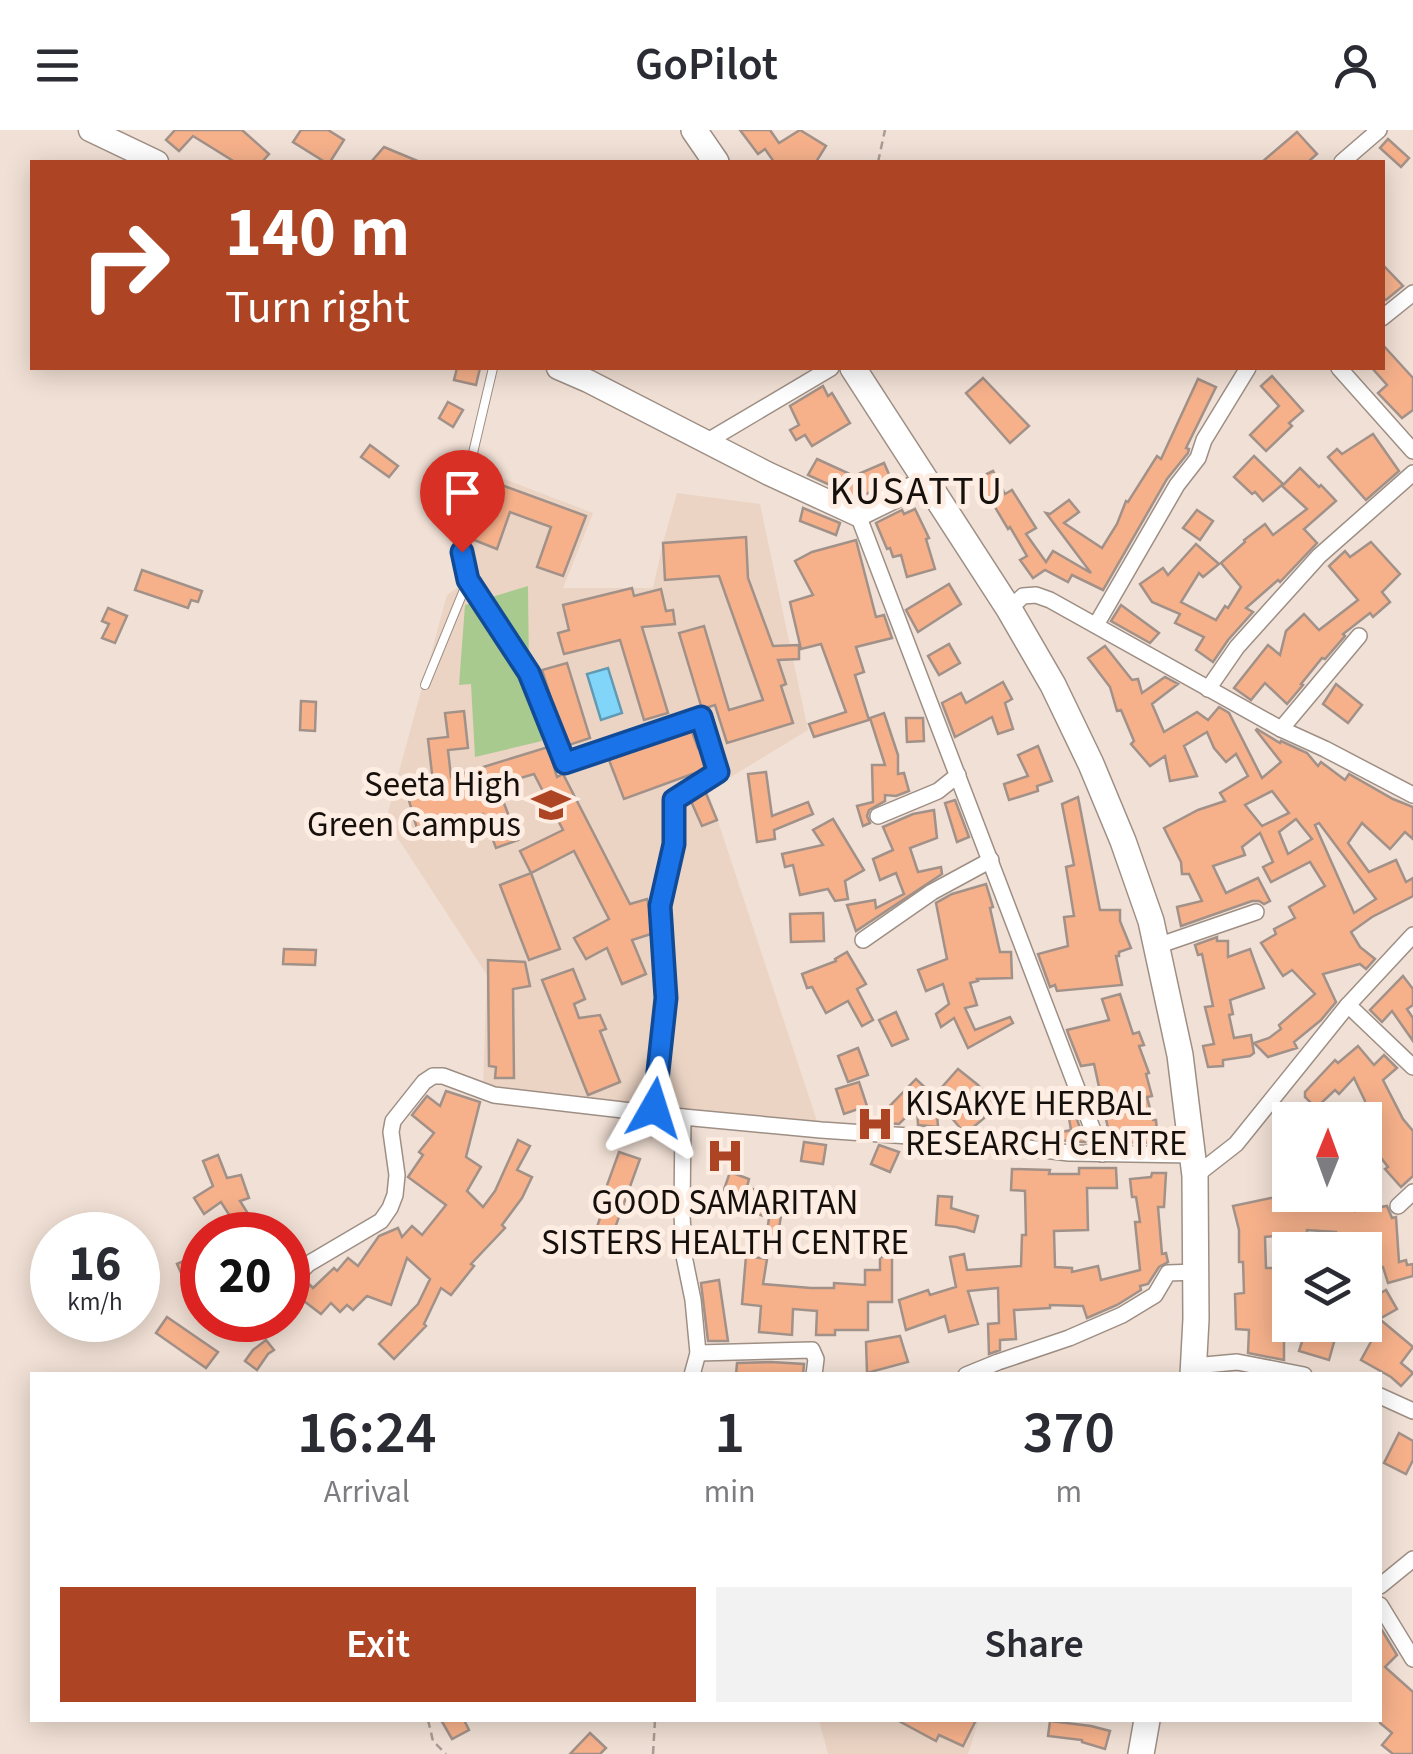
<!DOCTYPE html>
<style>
:root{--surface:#fff;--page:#f2f2f3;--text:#2b2b33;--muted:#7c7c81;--accent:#ad4524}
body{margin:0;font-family:"Source Sans 3",sans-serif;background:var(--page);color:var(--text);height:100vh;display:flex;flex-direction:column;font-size:38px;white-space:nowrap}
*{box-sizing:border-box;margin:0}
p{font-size:32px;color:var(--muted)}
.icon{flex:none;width:55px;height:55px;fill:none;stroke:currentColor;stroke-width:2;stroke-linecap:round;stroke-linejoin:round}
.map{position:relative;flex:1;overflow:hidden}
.details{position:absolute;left:30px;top:1242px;width:1352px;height:350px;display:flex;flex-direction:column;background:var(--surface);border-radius:0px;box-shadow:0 5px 25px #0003}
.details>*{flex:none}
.guide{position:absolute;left:30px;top:30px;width:1355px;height:210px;border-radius:0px;box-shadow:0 5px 25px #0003;background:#ad4524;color:#fff;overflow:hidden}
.needle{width:65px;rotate:1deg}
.tools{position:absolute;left:1272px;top:972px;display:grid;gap:20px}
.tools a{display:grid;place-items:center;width:110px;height:110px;border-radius:0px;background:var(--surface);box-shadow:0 5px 25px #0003;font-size:50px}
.speed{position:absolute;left:30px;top:1082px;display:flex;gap:20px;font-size:50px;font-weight:700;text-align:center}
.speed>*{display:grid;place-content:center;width:130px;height:130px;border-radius:50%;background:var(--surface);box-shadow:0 5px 25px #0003;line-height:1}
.speed small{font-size:25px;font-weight:400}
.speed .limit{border:15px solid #d22;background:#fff;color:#111}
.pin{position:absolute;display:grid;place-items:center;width:85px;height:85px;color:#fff;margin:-102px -42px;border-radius:50% 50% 50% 0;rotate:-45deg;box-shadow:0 0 10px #0007}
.pin .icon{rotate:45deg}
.me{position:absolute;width:110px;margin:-55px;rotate:6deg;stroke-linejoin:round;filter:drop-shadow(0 0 8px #0008)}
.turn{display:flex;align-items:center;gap:35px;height:210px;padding:0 30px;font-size:45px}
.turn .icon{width:130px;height:130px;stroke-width:2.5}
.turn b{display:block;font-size:70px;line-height:85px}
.eta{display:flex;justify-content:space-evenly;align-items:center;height:170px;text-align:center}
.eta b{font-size:60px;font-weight:600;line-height:70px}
.primary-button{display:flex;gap:20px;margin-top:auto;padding:20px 30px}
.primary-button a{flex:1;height:115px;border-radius:0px;background:var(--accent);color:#fff;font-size:40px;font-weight:600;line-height:115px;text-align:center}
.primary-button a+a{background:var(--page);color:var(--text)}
header{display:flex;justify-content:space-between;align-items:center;height:130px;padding:0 30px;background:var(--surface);font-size:45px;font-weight:600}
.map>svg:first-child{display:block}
.built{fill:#ebd4c4}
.green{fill:#a8ca8f}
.water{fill:#81d5f8;stroke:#619ab2;stroke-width:2.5}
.building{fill:#f6b18b;stroke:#a29188;stroke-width:2.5;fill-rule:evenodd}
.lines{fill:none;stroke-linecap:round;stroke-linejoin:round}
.lane-casing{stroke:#9e8f85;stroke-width:10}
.street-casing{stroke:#9e8f85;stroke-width:18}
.secondary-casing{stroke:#9e8f85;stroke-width:25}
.primary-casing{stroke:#9e8f85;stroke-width:28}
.path{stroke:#a99c94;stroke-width:2.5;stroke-dasharray:8 5;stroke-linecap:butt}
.lane{stroke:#fff;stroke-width:8}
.street{stroke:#fff;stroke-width:15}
.secondary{stroke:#fff;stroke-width:22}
.primary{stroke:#fff;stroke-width:25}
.route-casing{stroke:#114b97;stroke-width:25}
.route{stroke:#1a73e8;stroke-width:18}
.labels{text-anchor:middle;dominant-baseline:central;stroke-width:10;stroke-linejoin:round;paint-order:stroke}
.poi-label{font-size:35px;fill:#16100d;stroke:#feede2;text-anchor:end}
.quarter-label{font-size:40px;letter-spacing:2.5px;fill:#16100d;stroke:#feede2}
</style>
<header><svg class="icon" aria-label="menu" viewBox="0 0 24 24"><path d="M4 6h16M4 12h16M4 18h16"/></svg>GoPilot<svg class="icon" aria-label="person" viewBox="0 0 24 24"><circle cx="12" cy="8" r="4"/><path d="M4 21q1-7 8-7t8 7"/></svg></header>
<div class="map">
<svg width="1413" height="1624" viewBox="0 0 1413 1624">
<rect width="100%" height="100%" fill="#f1e0d5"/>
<!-- built -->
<g class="built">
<polygon points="475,338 593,383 563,458 653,458 663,413 677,363 760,374 808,600 708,661 818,994 681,981 483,957 487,845 386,690 447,465 468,450"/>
<polygon points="819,1590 979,1590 968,1624 828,1624"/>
</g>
<!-- green -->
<polygon class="green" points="528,456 529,543 542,611 475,627 471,554 459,555 465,475"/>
<!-- water -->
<polygon class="water" points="608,538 622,583 601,590 587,544"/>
<!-- building -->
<g class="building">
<polygon points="175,0 242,0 269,24 262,32 235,32 193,6 179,21 166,10"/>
<polygon points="301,0 328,0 344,10 330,32 325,32 293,12"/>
<polygon points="740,0 770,0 779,13 800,0 826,16 816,32 774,32 765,19 758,24"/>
<polygon points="1297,2 1317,24 1308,32 1262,32"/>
<polygon points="1388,9 1409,28 1401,37 1380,18"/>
<polygon points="384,17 420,32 371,32"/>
<polygon points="1382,134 1403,156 1386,170 1382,167"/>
<polygon points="1382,214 1413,248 1413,280 1402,288 1378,263 1387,255 1372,238 1382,238"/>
<polygon points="457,238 480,238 476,255 454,250"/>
<polygon points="1272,246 1303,281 1289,293 1292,296 1266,321 1250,305 1279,276 1261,256"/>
<polygon points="983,248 1029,296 1010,313 966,263"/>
<polygon points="1198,249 1216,257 1186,318 1189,319 1188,323 1167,349 1103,460 1072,445 1068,452 1045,440 1033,448 1020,430 1027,426 1010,397 1008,399 989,367 986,368 976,349 993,341 1005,364 1012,360 1036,398 1026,404 1046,432 1053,421 1091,443 1046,383 1050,384 1069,370 1079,382 1064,393 1102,418 1117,394 1126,371 1128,372 1157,326 1161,329"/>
<polygon points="823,256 828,266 832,263 850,293 812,316 805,305 796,310 790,300 799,295 790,276"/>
<polygon points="448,272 463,280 453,297 439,288"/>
<polygon points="1373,304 1399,341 1366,370 1328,327 1337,319 1342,324"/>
<polygon points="370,315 398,336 389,347 361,327"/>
<polygon points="1254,326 1283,354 1263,371 1255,362 1252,364 1234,347"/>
<polygon points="817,329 854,346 884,333 892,351 858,368 808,345"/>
<polygon points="1300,338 1319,357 1321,355 1336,371 1304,399 1317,413 1280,452 1278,450 1246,478 1253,482 1228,510 1213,532 1196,520 1204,507 1175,493 1180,484 1152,472 1140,454 1163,438 1168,445 1196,414 1219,434 1203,447 1199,443 1181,472 1216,490 1225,476 1228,478 1241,457 1221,433 1245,412 1244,410 1265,394 1273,405 1307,379 1282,356"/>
<polygon points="496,353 586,386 563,446 537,437 551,397 510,382 497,419 474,410"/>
<polygon points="803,378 840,393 836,405 800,391"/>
<polygon points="915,379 929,408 926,409 935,439 907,447 901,425 893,427 890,418 887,419 876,393 902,380 904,384"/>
<polygon points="1197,380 1213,391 1200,410 1183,398"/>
<polygon points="746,407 748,448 773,516 799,515 799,529 778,530 786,554 781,556 793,593 727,613 715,575 702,579 679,503 704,496 729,580 763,570 719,446 665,450 663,413"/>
<polygon points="856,410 876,487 884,485 892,508 856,517 864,542 855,545 869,590 814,607 809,594 846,582 821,514 801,519 790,472 813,465 795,431 812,422"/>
<polygon points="1371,412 1400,444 1382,462 1390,472 1373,487 1370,483 1343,504 1345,506 1325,529 1322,528 1301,554 1303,555 1287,574 1265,553 1251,570 1234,558 1268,515 1280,525 1286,501 1304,484 1319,500 1358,470 1329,436 1345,421 1350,427"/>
<polygon points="142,440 202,461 198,472 191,470 188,478 135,460"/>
<polygon points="949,454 961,474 918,502 906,480"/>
<polygon points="632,458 634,466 661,459 666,481 673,480 675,494 642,497 668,583 644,590 620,510 564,524 558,503 569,500 563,475"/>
<polygon points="1121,475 1159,503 1150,513 1111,491"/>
<polygon points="108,478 127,486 115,513 102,508 109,494 102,491"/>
<polygon points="949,514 960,533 939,545 928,526"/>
<path d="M1105 516 1132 550 1138 549 1142 563 1165 547 1178 554 1152 574 1164 602 1197 582 1208 590 1219 577 1229 583 1262 648 1281 632 1256 600 1257 599 1280 613 1281 611 1307 623 1318 636 1321 632 1345 650 1349 644 1393 669 1413 677V709L1405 702 1390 719 1362 693 1348 713 1369 742 1396 730 1406 752 1413 748V766L1372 787 1351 802 1360 817 1375 829 1366 839 1360 834 1323 844 1336 872 1321 890 1294 912 1297 918 1268 927 1254 913 1269 908 1281 899 1279 895 1315 864 1292 840 1283 846 1261 813 1276 804 1274 799 1295 788 1289 777 1325 756 1310 732 1271 752 1263 737 1273 732 1260 703 1242 717 1245 725 1213 736 1226 763 1258 748 1270 771 1264 774 1259 771H1252L1181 796 1177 777 1202 771 1189 744H1182L1181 732 1164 698 1198 680 1225 671 1220 663 1248 646 1236 624 1226 632 1214 618 1207 602 1184 616 1197 646 1170 651 1165 626 1150 636 1131 614 1134 611 1121 580 1117 581 1110 557 1088 528ZM1272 661 1289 683 1262 696 1245 675ZM1296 689 1312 709 1288 724 1279 702ZM1319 693 1376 769 1354 783 1315 695Z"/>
<polygon points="567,533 590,608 566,616 542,540"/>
<polygon points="1003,552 1012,569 1005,573 1013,599 998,604 992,587 955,607 942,573 961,563 966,573"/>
<polygon points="1336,554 1362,575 1348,593 1323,574"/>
<polygon points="301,571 316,572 315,601 300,600"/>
<polygon points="464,581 468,618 448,620 451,647 548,617 557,647 563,644 630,774 647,769 653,791 654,803 632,810 646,844 622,854 607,818 586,829 574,808 609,789 574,721 531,743 520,721 563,700 534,644 497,655 518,710 496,718 483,684 418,702 406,660 433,652 428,609 448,607 445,583"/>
<polygon points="884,583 898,625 898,644 904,643 909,661 896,666 885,665 885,671 869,680 867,686 870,693 863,696 857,676 873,672 872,635 885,635 870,588"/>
<polygon points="906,588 923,588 924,611 907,612"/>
<polygon points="691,599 698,618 702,617 708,634 704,635 706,639 624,669 609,630"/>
<polygon points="1038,616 1052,651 1037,656 1038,661 1009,670 1004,654 1028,646 1018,625"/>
<polygon points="766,642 772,686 808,672 813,684 774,700 775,709 757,712 748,644"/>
<polygon points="705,661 717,690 702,696 690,669"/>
<polygon points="1078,667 1100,780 1120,780 1120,791 1131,818 1119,822 1119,826 1116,826 1122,855 1057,861 1055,855 1050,857 1038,824 1068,816 1064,787 1074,786 1066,737 1074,735 1062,674"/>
<polygon points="955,670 969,707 957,712 945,673"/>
<polygon points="934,680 937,708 910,718 918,742 941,737 942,744 856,801 847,775 875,770 876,778 904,764 896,743 880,750 873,729 893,720 883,697 913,684"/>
<polygon points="833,689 864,740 845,751 848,769 835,771 828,759 800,765 793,735 785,737 782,724 823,715 813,700"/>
<polygon points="531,743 560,819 529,830 500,755"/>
<polygon points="986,754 993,777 990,778 1000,822 1011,822 1012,848 977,849 978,851 970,853 977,875 965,878 975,900 1010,887 1013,893 968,918 954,888 941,897 936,884 949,874 943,854 926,861 918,840 947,829 936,773 952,764"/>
<polygon points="823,783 824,811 791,812 790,784"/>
<polygon points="1217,807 1217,811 1228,811 1228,827 1250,819 1264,858 1230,870 1233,884 1229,885 1234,908 1251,905 1254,923 1250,926 1223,930 1223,936 1208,937 1203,916 1214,914 1205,877 1213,876 1202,824 1198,825 1195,815"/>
<polygon points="284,819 316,820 315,835 283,834"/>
<polygon points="847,822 866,854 857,859 873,890 862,896 848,871 826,883 812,857 807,858 802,844 836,831 835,829"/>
<polygon points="488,830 525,832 530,856 513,859 514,948 495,948 496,937 489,936"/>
<polygon points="573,839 585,869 574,874 579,888 600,885 606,899 600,901 620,952 588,965 542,850"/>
<polygon points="1403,846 1413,859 1413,875 1407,879 1413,888 1413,911 1392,881 1382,892 1370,880"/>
<polygon points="1120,864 1133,904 1139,902 1144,915 1139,916 1149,943 1146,944 1152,966 1147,967 1153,990 1156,990 1158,1013 1111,1012 1094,934 1081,936 1068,903 1067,900 1109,890 1102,869"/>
<polygon points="896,882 908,909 892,916 879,890"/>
<polygon points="1358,916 1374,935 1384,925 1397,938 1383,950 1403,989 1413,1001 1413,1046 1401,1057 1385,1039 1388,1037 1365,1007 1365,971 1354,948 1339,964 1335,960 1316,978 1305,967 1305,962 1335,930 1338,933"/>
<polygon points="858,918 868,945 848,952 838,926"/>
<polygon points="958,939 978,955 997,977 970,1000 961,999 936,969 938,997 918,995 917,976 899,994 887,993 880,986 916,949 934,966"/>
<polygon points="859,952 867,976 844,984 836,959"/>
<polygon points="446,961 480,972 466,1027 481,1037 467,1061 483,1077 495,1061 518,1010 530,1016 517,1040 532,1047 522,1068 502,1095 505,1098 471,1134 474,1136 451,1165 441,1158 424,1194 426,1196 394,1229 379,1214 418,1174 430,1149 407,1128 391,1175 367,1166 353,1180 347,1175 340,1182 331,1173 321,1184 300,1168 310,1155 313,1158 334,1138 337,1141 348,1128 358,1136 379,1106 398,1098 402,1107 412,1096 422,1105 446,1075 408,1047 423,1025 419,1022 434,1003 412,985 427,966 440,976"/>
<polygon points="1074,981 1085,1012 1058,1010 1057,1003 1071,1000 1068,982"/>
<polygon points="804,1012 826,1015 823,1034 801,1031"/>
<polygon points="879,1015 899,1022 890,1042 871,1034"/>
<polygon points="619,1022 640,1029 611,1109 595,1103 606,1070 602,1069"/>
<polygon points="218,1025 227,1048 241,1045 249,1068 240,1071 257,1098 246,1105 242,1105 221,1072 204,1084 194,1068 213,1056 203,1031"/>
<polygon points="1079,1038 1116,1038 1117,1058 1087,1058 1088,1100 1054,1101 1055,1137 1072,1138 1072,1142 1098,1136 1101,1150 1140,1140 1135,1092 1140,1092 1136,1067 1132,1067 1130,1049 1151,1047 1152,1043 1166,1043 1164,1077 1158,1077 1162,1124 1166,1123 1168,1132 1159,1137 1148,1154 1140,1156 1141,1160 1117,1175 1087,1188 1083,1176 1050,1175 1050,1178 1014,1180 1016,1209 1000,1210 1000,1220 989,1224 988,1194 999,1193 998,1158 968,1161 978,1194 949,1202 945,1186 906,1200 899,1170 928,1160 930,1165 956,1157 950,1127 964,1124 967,1140 1021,1136 1022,1105 1026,1105 1025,1061 1011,1060 1012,1039 1050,1040 1049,1044 1079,1044"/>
<polygon points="730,1042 749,1049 747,1057 773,1066 768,1077 782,1079 776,1118 765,1116 769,1088 720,1071"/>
<polygon points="1290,1064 1355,1065 1355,1081 1387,1076 1392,1088 1396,1087 1399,1132 1406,1130 1407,1135 1413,1134 1413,1146 1388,1153 1383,1137 1365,1138 1365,1120 1334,1116 1336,1102 1307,1100 1306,1117 1294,1116 1295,1104 1265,1107 1266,1138 1284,1138 1284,1188 1278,1188 1277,1210 1284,1211 1284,1230 1248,1223 1249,1200 1236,1199 1235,1164 1244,1163 1243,1132 1239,1132 1239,1100 1233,1076"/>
<polygon points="938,1066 952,1067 951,1078 978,1086 974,1102 956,1097 936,1095"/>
<polygon points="202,1123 202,1138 183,1147 177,1134"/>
<polygon points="746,1126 767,1129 763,1154 811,1158 834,1158 834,1153 865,1155 865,1140 880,1140 880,1127 892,1127 892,1172 868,1172 868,1200 835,1200 835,1205 816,1205 817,1181 793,1179 792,1205 759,1202 761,1176 742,1174"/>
<polygon points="719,1150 728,1211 708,1211 701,1153"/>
<polygon points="1386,1160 1397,1179 1381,1188 1370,1169"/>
<polygon points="167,1187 218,1222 206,1238 156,1203"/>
<polygon points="1382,1191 1413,1217 1401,1233 1413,1243 1401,1256 1391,1247 1361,1230 1373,1208 1370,1206"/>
<polygon points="1307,1196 1336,1205 1329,1230 1299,1221"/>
<polygon points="900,1206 908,1232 867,1243 866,1212"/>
<polygon points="266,1210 274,1220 268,1224 257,1240 245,1231 253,1220"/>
<polygon points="771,1232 804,1234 803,1245 736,1245 737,1233"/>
<polygon points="1399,1303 1413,1311 1413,1330 1406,1344 1384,1333"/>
<polygon points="1380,1497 1397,1525 1385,1537 1413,1562 1413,1624 1393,1624 1382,1615 1392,1603 1380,1593"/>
<polygon points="441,1590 464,1590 469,1600 452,1609"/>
<polygon points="897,1590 976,1590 963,1616 939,1605 936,1611"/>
<polygon points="1050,1591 1091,1596 1110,1601 1105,1619 1082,1612 1082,1610 1048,1606"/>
<polygon points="590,1603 606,1618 600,1624 570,1624"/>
</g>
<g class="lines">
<!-- lane casing -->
<g class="lane-casing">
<g id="lane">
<polyline points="493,238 456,395 468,450 529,543 565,633 701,587 718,642 675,670 675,714 660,776 666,868 654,983"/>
<polyline points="425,555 468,450"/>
</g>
</g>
<!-- street casing -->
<g class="street-casing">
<g id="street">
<polyline points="1342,32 1379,0"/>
<polyline points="1382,188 1413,163"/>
<polyline points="1339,238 1413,321"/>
<polyline points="706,312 831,238"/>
<polyline points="858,385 1102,1024"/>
<polyline points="1009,479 1023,466 1036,465 1050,470 1281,599 1325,619 1413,665"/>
<polyline points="1096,495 1177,355 1198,328 1204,310 1248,238"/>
<polyline points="1208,559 1237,517 1319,426 1413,343"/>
<polyline points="1281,599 1359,506"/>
<polyline points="878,686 938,661 958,645"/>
<polyline points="863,810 932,762 991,730"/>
<polyline points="1157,816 1256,782"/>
<polyline points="1348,875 1413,937"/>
<polyline points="683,987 682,1084 684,1126 693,1170 698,1223 692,1245"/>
<polyline points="1195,1046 1236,1014 1348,875 1413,805"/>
<polyline points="1398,1076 1413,1062"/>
<polyline points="288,1155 308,1134 381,1091 390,1078 395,1065 397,1045 391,1002 393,991 424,952 433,946 443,946 494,965 683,987 821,1000 953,1009 1069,1023 1192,1025"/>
<polyline points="698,1223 812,1220 816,1229 814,1245"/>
<polyline points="1194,1236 1237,1232 1304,1245"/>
<polyline points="966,1245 998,1232 1069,1208 1122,1185 1155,1165 1168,1143 1196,1142"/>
<polyline points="1380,1266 1413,1281"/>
<polyline points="1380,1456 1413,1429"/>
<polyline points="1380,1475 1413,1529"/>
</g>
</g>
<!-- secondary casing -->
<g class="secondary-casing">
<g id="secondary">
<polyline points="90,0 157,32"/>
<polyline points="558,238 588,251 767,343 858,385 927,351"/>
</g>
</g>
<!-- primary casing -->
<g class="primary-casing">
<g id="primary">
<polyline points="694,0 716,32"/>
<polyline points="853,238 1009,479 1053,555 1091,634 1123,711 1151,791 1180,925 1195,1046 1196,1189 1193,1245"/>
<polyline points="1141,1624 1147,1590"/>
</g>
</g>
<!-- path -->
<g class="path">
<polyline points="878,32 885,0"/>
<polyline points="428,1590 433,1611 446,1624"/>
<polyline points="653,1624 655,1590"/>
</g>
<!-- lane -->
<use href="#lane" class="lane"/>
<!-- street -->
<use href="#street" class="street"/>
<!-- secondary -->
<use href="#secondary" class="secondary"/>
<!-- primary -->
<use href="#primary" class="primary"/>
</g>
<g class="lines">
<!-- route casing -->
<g class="route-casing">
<polyline id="route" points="462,422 468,450 529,543 565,633 701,587 718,642 674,670 674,714 660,776 666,868 654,978"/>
</g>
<!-- route -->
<use href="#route" class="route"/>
</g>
<!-- icons -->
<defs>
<g id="school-bare" transform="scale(3)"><path d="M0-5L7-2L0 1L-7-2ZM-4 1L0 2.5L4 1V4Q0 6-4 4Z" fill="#ad4524" stroke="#feede2" stroke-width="2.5" paint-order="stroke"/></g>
<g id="hospital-bare" transform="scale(3)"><path d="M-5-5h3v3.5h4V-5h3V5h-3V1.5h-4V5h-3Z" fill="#ad4524" stroke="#feede2" stroke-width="2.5" paint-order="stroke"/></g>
</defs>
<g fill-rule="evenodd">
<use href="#school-bare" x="551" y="675"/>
<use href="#hospital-bare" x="875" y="994"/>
<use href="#hospital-bare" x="725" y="1026"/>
</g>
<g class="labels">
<!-- poi labels -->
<g class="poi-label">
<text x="521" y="655">Seeta High<tspan x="521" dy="40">Green Campus</tspan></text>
<text x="905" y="974" text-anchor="start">KISAKYE HERBAL<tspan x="905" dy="40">RESEARCH CENTRE</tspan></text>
<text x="725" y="1073" text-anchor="middle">GOOD SAMARITAN<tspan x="725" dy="40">SISTERS HEALTH CENTRE</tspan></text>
</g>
<!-- quarter labels -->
<g class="quarter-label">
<text x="917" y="361">KUSATTU</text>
</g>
</g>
</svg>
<div class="tools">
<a><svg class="needle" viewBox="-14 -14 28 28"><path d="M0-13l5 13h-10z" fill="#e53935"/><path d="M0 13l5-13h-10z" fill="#7c7c81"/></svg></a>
<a><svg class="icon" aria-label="layers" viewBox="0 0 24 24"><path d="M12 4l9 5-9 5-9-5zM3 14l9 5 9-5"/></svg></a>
</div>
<div class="speed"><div>16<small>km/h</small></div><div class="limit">20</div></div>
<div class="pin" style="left:462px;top:422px;background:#d93025"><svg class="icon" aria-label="arrive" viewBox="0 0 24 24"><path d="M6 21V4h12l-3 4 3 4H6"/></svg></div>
<svg class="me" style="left:654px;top:978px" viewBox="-20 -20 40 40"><path d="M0-17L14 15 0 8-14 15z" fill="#1a73e8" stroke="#fff" stroke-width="4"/></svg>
<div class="guide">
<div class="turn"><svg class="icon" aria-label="right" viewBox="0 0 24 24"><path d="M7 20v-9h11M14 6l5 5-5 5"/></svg><div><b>140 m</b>Turn right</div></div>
</div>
<section class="details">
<div class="eta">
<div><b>16:24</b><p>Arrival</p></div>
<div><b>1</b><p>min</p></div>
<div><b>370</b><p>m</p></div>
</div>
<div class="primary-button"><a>Exit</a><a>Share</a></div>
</section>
</div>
